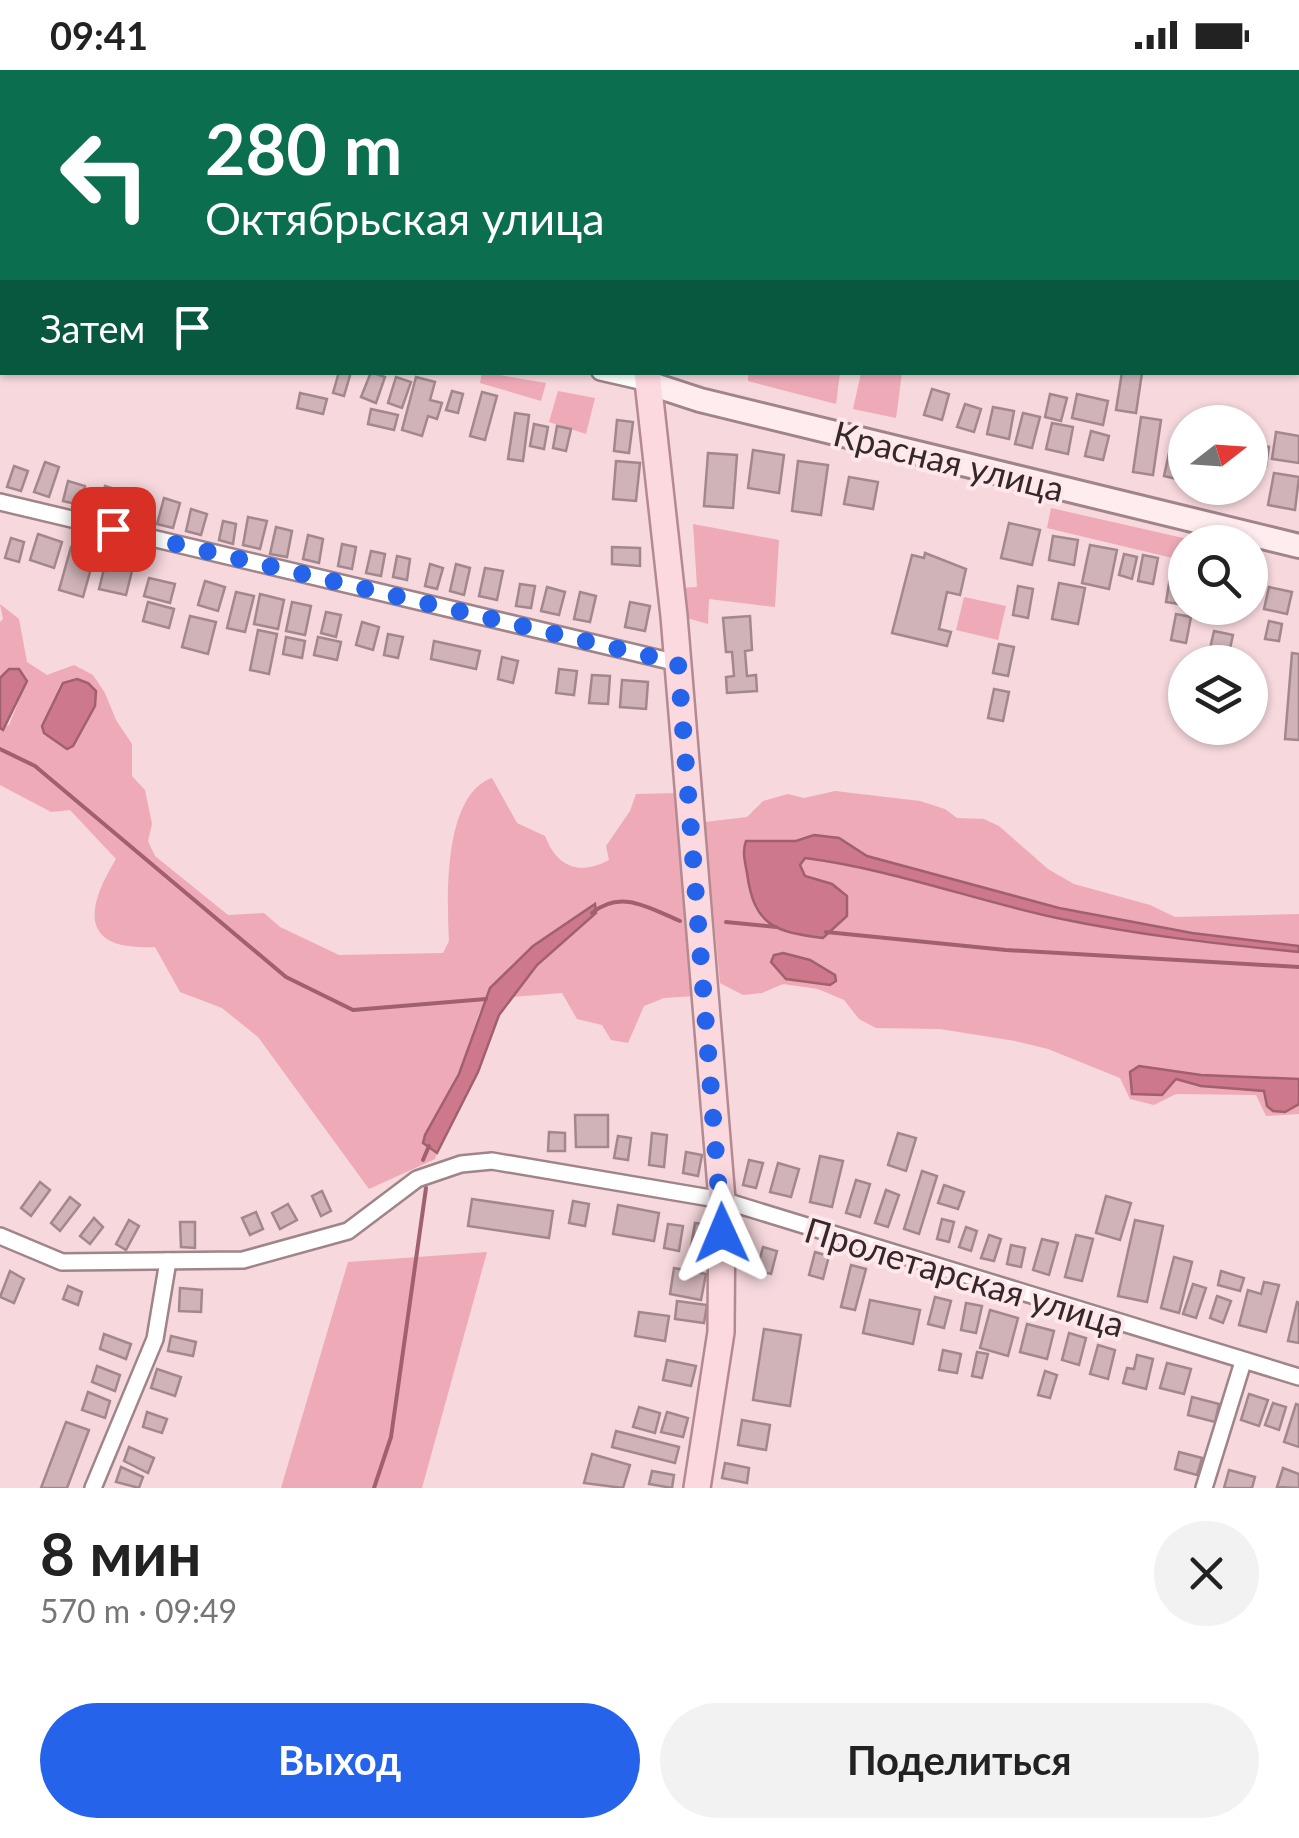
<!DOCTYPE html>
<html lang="ru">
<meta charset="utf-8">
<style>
:root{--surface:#fff;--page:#f2f2f2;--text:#222;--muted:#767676;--accent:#2563eb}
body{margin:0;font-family:Lato,sans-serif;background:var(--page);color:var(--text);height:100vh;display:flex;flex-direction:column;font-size:38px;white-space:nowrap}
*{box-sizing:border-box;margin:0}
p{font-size:32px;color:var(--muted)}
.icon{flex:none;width:55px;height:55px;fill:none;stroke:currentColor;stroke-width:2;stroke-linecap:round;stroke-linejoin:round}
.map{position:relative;height:1418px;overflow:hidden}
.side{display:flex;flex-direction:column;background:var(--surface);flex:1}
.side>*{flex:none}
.top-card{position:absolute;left:0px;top:0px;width:1300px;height:305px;box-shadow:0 2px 8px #0004;background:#0b6e4f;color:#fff;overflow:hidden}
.needle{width:65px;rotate:73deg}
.controls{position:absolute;left:1168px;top:335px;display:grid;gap:20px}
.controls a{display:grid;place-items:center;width:100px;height:100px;border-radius:50%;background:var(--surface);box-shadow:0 2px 8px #0004;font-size:50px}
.pin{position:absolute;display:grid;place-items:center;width:85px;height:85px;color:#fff;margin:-42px;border-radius:20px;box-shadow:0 5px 15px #0006}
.me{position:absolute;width:110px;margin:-55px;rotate:359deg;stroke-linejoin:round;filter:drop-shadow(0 0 8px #0008)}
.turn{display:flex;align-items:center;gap:35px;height:210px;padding:0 40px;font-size:45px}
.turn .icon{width:130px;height:130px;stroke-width:2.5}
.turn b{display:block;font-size:70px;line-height:85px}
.then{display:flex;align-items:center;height:95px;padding:0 40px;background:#0003;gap:20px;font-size:38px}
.round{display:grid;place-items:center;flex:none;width:105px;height:105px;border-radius:52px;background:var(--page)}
.head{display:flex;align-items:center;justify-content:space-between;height:170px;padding:0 40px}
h1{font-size:60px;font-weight:700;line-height:75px}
.button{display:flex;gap:20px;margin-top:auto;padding:20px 40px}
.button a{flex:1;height:115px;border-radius:60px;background:var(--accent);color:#fff;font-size:40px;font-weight:700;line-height:115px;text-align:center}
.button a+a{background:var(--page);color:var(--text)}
.status{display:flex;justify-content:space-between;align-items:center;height:70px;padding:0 50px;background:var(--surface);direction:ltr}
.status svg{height:28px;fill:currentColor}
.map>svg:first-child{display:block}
.green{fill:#eeaab7}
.water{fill:#ce788b;stroke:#a0606e;stroke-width:2.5}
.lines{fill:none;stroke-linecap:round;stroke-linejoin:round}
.stream{stroke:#a0606e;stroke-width:4}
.building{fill:#cfb3b8;stroke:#a2888c;stroke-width:2.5}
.lane-casing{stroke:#9f8489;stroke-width:12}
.street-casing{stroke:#9f8489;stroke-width:20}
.secondary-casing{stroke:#9f8489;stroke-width:28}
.primary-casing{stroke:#b48a91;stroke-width:30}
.lane{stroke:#fff;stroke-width:8}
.street{stroke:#fff;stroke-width:15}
.secondary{stroke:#feecef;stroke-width:22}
.primary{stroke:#fcd8df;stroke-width:25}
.route{stroke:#2563eb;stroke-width:18;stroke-dasharray:0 32.4}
.labels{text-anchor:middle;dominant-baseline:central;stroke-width:8;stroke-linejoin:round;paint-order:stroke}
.street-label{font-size:35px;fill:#33292a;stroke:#ffe7eb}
</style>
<div class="status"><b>09:41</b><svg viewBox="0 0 49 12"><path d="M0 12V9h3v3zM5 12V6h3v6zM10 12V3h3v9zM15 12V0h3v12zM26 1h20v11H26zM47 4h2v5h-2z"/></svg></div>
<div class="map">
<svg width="1299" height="1418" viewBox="0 0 1299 1418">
<rect width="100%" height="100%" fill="#f6d8dd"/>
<!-- green -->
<g class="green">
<polygon points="482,302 546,313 541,331 480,313"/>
<polygon points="748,303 840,303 836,334 748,311"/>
<polygon points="861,303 902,303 896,348 853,339"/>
<polygon points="558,321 595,328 586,364 549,352"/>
<polygon points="1051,438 1201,472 1185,472 1185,491 1047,458"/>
<polygon points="693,454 779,470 775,537 709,529 708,554 683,547 679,518 697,517"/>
<polygon points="964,527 1006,536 998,570 956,560"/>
<path d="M0 534 19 549 27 592 47 605 74 595 93 605 105 623 116 650 132 674V706L145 720 152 754 148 771 155 786 228 845 264 843 280 857 339 885 443 883 449 871C447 828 443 725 492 708L517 753 545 766C557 797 579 806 609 790L606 776 630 741 636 724 678 723 695 926 664 928 644 936 628 973 611 970 602 955 577 949 562 923 512 927 537 895 596 844 594 835 533 876 497 911 479 943 459 1004 425 1065 423 1073 437 1083 435 1089 369 1119 258 967 222 938 180 922 155 877C81 881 84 841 116 789L70 740 51 742 0 715V658L9 655 27 611 0 608V552L3 549Z"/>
<polygon points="835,721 920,731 945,739 957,748 984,749 999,756 1048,799 1074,814 1150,835 1175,847 1299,844 1299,1044 1266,1046 1256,1025 1176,1024 1154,1035 1130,1029 1120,1008 1048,979 1015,971 940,959 876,958 859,949 844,930 818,919 783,914 762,923 743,925 720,913 705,752 747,747 763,731 788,724 804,728"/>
<polygon points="487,1182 422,1418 281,1418 348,1192"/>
</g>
<!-- water -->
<g class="water">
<polygon points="9,599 19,599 27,611 3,660 0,658 0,608"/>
<polygon points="77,609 88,613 96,621 95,636 73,676 67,679 44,663 42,656 63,613"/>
<path d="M814 765 839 768 867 786 1059 838 1192 863 1299 876V882C1218 874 1137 865 1057 848 973 830 891 799 805 788L800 795 805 806 832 814 847 826V846L823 868C775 862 754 856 747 803 745 792 742 782 746 771H796Z"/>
<polygon points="595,834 596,843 537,895 499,945 478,1002 437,1083 423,1073 425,1065 459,1004 490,918 533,876"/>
<polygon points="783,883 810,890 835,905 836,911 830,915 786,909 771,892 774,885"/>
<polygon points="1139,996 1201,1005 1299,1009 1299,1034 1285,1042 1273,1041 1267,1036 1264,1021 1201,1016 1176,1009 1162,1025 1132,1024 1130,1002"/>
</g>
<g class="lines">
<!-- stream -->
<g class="stream">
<polyline points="0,679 35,696 286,907 353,940 486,929"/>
<path d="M592 843C621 819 649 838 680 851"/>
<polyline points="726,852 776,857"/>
<polyline points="826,862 1006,880 1299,897"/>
<polyline points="423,1090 429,1076"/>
<polyline points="374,1418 391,1367 426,1118"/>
</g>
</g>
<!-- building -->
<g class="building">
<polygon points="339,302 351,302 344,326 333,323"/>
<polygon points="371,302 385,307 376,333 361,327"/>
<polygon points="1122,302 1142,303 1136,343 1116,340"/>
<polygon points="396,307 411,312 402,338 388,333"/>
<polygon points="416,307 435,312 430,330 442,333 437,349 428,346 422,366 402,360"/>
<polygon points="932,319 949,324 942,350 924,345"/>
<polygon points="452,321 463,324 458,343 446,340"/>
<polygon points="482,322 497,326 485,370 470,366"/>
<polygon points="300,323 327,329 323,344 297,338"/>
<polygon points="1050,324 1067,328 1061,351 1045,347"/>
<polygon points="1077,324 1108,331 1103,355 1072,348"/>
<polygon points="965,334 981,339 974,362 957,357"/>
<polygon points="993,337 1014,341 1009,369 987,364"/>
<polygon points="371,339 398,345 394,360 368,354"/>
<polygon points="515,343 529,345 523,391 508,389"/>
<polygon points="1023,343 1040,347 1032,378 1015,374"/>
<polygon points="1141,347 1161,350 1153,405 1133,402"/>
<polygon points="617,350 633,352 629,383 614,381"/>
<polygon points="1052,353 1073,357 1068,384 1046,379"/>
<polygon points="534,354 548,357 544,379 530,376"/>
<polygon points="557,356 571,359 566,381 553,378"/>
<polygon points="1091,361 1109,366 1103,390 1085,386"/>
<polygon points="1276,362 1299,366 1299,393 1272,389"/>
<polygon points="1171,374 1185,377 1185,411 1164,406"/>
<polygon points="1259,374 1269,377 1266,396 1255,394"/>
<polygon points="753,380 784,385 779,423 748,418"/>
<polygon points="708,383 737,385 733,438 704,436"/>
<polygon points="616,391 640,393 636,431 613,429"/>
<polygon points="798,391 828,395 821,445 792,441"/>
<polygon points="45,392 59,397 49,427 34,422"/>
<polygon points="14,396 28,401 21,421 7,417"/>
<polygon points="1274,403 1299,407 1295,440 1268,435"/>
<polygon points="849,407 878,412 873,439 844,434"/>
<polygon points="68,411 85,416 80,435 63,431"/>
<polygon points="105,416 121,421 114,441 98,436"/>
<polygon points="133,423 149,427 142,451 126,446"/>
<polygon points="164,428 180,433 173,458 157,454"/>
<polygon points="191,439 207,444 201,465 186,461"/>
<polygon points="248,447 267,451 260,479 243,475"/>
<polygon points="223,451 236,454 233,474 219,470"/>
<polygon points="1009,453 1040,460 1032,495 1001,488"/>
<polygon points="276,457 292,461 287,487 270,484"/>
<polygon points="38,464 62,472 54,498 30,490"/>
<polygon points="308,465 323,469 319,493 303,489"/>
<polygon points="1053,466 1078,470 1074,495 1049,490"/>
<polygon points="11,468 24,472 19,492 5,488"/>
<polygon points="342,474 356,477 352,499 338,496"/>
<polygon points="1090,475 1117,480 1109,519 1082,513"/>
<polygon points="71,477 95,484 83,527 59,520"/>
<polygon points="612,477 640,478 640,496 612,494"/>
<polygon points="371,481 385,484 381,506 366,503"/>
<polygon points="925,483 966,499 960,525 947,522 939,559 951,562 947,576 892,563 912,485 924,488"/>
<polygon points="1124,484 1137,487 1132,509 1119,505"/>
<polygon points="1143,485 1158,488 1153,514 1138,511"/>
<polygon points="397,486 410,489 407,510 393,507"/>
<polygon points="106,491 133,497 126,525 99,519"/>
<polygon points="430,494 443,498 437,519 425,516"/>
<polygon points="456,494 470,498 464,525 450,521"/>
<polygon points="1172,495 1185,497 1185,535 1166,532"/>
<polygon points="485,498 503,501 497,530 479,526"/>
<polygon points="149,508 175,514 170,533 144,526"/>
<polygon points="205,511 225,517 218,541 198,535"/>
<polygon points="1059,513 1085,518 1078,554 1052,549"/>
<polygon points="520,514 535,516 531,538 516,536"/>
<polygon points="1018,516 1033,519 1028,548 1013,545"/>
<polygon points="547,517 565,522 559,545 541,541"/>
<polygon points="1269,517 1292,522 1287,544 1264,539"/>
<polygon points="236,522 254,526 245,562 227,558"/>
<polygon points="580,522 596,526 590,552 574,549"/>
<polygon points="260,524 284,530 278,559 254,554"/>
<polygon points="148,532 174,539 169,558 143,551"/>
<polygon points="292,532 311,536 305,565 286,561"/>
<polygon points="630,532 650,536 645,561 625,557"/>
<polygon points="326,542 341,545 336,567 321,563"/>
<polygon points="1176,544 1191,547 1186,573 1171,570"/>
<polygon points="190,546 216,552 208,584 182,577"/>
<polygon points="750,546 752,580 745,581 747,606 756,605 757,621 727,623 726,607 734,606 732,582 726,582 723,548"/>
<polygon points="1269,551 1282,554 1279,571 1265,569"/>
<polygon points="362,552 379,557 373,580 356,575"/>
<polygon points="258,560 277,564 269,604 250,600"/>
<polygon points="1214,561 1233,565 1227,592 1207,592"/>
<polygon points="388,564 403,567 398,588 384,585"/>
<polygon points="286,567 305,571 302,588 283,584"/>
<polygon points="318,567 341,572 337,590 314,585"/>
<polygon points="434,571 480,581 476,599 431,589"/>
<polygon points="999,574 1014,577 1008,606 993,603"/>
<polygon points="1292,583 1299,584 1299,670 1285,669"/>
<polygon points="502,587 518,591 513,613 498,609"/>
<polygon points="559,599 577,601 574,625 556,623"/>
<polygon points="592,605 610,606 608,634 589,633"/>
<polygon points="622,610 648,612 646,639 620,637"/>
<polygon points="994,619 1009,622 1003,651 988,648"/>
<polygon points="575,1045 608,1045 608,1077 576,1077"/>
<polygon points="549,1062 565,1063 565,1081 548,1081"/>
<polygon points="652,1063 667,1065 664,1097 649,1095"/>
<polygon points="898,1063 916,1068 906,1101 888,1095"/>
<polygon points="618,1066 631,1068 628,1090 614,1088"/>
<polygon points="686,1082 702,1085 698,1106 683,1103"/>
<polygon points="820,1086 843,1091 832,1137 810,1132"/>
<polygon points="749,1090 763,1093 756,1118 743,1115"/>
<polygon points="778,1093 799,1099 791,1127 770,1122"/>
<polygon points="922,1101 937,1106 919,1164 904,1159"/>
<polygon points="856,1110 870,1114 860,1147 846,1143"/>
<polygon points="40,1112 50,1120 31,1146 21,1138"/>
<polygon points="944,1115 964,1122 958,1139 938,1133"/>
<polygon points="886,1120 899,1125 888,1157 875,1153"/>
<polygon points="322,1121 331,1141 321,1146 312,1126"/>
<polygon points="1106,1126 1131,1133 1120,1170 1096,1163"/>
<polygon points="70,1127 80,1135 60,1161 51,1153"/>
<polygon points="472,1129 553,1141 549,1168 468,1156"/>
<polygon points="573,1131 589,1134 585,1156 569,1153"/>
<polygon points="288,1134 297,1150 280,1159 272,1143"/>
<polygon points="618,1135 659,1143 654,1171 613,1164"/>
<polygon points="256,1142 263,1159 250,1165 242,1148"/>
<polygon points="94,1148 103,1157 90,1174 80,1166"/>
<polygon points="942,1149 954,1152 949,1172 937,1169"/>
<polygon points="129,1150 139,1156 126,1180 116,1174"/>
<polygon points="1135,1150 1163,1156 1147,1232 1118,1226"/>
<polygon points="180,1152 195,1152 195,1178 181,1177"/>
<polygon points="695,1153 710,1155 707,1179 691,1177"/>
<polygon points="668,1154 683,1156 679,1181 664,1178"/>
<polygon points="966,1157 977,1161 971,1181 959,1177"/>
<polygon points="989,1165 1001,1169 994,1191 981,1188"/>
<polygon points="1076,1165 1093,1169 1082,1211 1065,1207"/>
<polygon points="1042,1169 1058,1173 1049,1205 1033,1200"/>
<polygon points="1011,1175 1025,1178 1021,1197 1007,1194"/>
<polygon points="763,1177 777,1181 771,1204 757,1200"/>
<polygon points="815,1182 829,1186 823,1209 809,1205"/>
<polygon points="1174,1187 1192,1192 1179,1243 1161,1238"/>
<polygon points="851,1195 866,1199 855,1240 841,1237"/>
<polygon points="674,1198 706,1204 701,1230 670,1224"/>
<polygon points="10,1201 24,1209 14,1233 0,1227"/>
<polygon points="1221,1201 1244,1208 1240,1221 1218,1215"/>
<polygon points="1264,1212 1279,1215 1266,1262 1239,1255 1248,1220 1261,1224"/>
<polygon points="1193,1214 1206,1218 1196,1248 1183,1244"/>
<polygon points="68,1216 82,1222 78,1235 63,1229"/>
<polygon points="180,1218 202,1220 201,1242 179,1241"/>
<polygon points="1217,1226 1231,1231 1223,1253 1210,1248"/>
<polygon points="935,1227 951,1231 944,1258 928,1254"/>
<polygon points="870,1230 920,1240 913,1274 863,1263"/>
<polygon points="677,1231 707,1235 704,1253 675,1249"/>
<polygon points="1297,1232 1299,1233 1299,1273 1288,1271"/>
<polygon points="966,1233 982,1236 976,1263 961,1260"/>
<polygon points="990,1240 1018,1248 1008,1286 980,1278"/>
<polygon points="639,1242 669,1246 665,1271 635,1266"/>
<polygon points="1027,1254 1054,1261 1047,1289 1020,1282"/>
<polygon points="764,1259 801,1265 790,1336 753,1330"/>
<polygon points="1069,1263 1086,1268 1079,1295 1062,1290"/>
<polygon points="104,1264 131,1274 126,1289 100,1279"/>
<polygon points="171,1266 196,1272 193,1286 168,1281"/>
<polygon points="1098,1275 1115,1280 1108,1309 1090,1304"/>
<polygon points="943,1280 961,1284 957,1303 939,1300"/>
<polygon points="977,1282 988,1284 982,1308 972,1306"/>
<polygon points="1137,1285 1153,1289 1146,1319 1123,1313 1127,1298 1134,1299"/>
<polygon points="667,1290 696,1296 691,1316 663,1310"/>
<polygon points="1167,1293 1191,1299 1184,1324 1160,1318"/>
<polygon points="97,1296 120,1305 115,1321 92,1312"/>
<polygon points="157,1299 181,1307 175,1326 151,1318"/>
<polygon points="1045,1301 1057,1305 1050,1328 1038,1325"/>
<polygon points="88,1322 110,1331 105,1348 82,1340"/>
<polygon points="1249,1324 1268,1330 1259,1356 1241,1350"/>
<polygon points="1192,1327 1219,1334 1215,1352 1188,1345"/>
<polygon points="1273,1333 1286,1337 1279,1360 1265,1355"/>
<polygon points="1296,1334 1299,1335 1299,1377 1284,1372"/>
<polygon points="639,1337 660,1343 655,1363 633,1357"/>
<polygon points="147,1342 167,1349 162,1363 143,1357"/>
<polygon points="667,1342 688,1348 683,1367 661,1362"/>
<polygon points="742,1350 770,1355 766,1380 738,1375"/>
<polygon points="66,1352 89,1360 67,1418 41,1418"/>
<polygon points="616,1361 679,1377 675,1393 612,1377"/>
<polygon points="129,1377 154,1388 148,1403 124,1391"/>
<polygon points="1179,1382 1202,1388 1197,1405 1175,1399"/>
<polygon points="592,1384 630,1395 623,1418 584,1413"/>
<polygon points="725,1393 749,1398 747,1413 722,1408"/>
<polygon points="121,1397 143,1407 139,1418 116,1412"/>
<polygon points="1283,1398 1299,1404 1299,1418 1277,1417"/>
<polygon points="1229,1400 1255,1407 1252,1418 1224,1418"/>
<polygon points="652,1401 674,1405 672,1418 649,1414"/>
</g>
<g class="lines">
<!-- lane casing -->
<g class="lane-casing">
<polyline id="lane" points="682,2 682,0"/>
</g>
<!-- street casing -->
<g class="street-casing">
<g id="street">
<polyline points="47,0 47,2"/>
<polyline points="1224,0 1234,2"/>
<polyline points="1298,18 1299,18"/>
<polyline points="0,167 2,167"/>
<polyline points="600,302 648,313"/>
<polyline points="0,432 678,593"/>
<polyline points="0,1166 62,1192 243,1190 348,1161 417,1109 461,1094 492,1091 722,1130 1299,1307"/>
<polyline points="93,1418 155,1269 168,1191"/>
<polyline points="1204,1418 1243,1292"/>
</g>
</g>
<!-- secondary casing -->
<g class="secondary-casing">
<polyline id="secondary" points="648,313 700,330 1299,476"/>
</g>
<!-- primary casing -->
<g class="primary-casing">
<g id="primary">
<polyline points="635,0 635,2"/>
<polyline points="647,302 674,546 722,1130 721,1262 697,1418"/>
</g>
</g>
<!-- lane -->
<use href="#lane" class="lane"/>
<!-- street -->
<use href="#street" class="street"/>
<!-- secondary -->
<use href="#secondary" class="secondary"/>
<!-- primary -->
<use href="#primary" class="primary"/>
</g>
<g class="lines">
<!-- route -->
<polyline class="route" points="113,459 678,593 722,1163"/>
</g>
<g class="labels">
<!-- street labels -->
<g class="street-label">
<text transform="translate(949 390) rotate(14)">Красная улица</text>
<text transform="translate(965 1206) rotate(17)">Пролетарская улица</text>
</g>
</g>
</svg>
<div class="controls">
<a><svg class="needle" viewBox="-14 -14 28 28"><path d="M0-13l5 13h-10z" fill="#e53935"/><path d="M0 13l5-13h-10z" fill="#767676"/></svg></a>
<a><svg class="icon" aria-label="search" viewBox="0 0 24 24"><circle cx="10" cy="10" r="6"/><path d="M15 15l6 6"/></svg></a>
<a><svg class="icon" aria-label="layers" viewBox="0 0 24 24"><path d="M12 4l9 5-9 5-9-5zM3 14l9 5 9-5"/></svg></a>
</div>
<div class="pin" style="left:113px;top:459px;background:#d93025"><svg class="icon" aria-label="arrive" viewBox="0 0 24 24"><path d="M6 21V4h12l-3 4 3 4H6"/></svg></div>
<svg class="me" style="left:722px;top:1163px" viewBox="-20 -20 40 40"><path d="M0-17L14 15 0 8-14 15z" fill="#2563eb" stroke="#fff" stroke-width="4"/></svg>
<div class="top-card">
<div class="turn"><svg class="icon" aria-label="left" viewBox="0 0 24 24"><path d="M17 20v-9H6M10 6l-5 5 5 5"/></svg><div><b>280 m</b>Октябрьская улица</div></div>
<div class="then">Затем<svg class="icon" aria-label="arrive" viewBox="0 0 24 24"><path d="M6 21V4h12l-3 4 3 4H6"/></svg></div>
</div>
</div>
<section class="side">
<div class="head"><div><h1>8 мин</h1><p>570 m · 09:49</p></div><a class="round"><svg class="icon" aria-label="close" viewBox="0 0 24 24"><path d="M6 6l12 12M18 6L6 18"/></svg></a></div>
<div class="button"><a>Выход</a><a>Поделиться</a></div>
</section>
